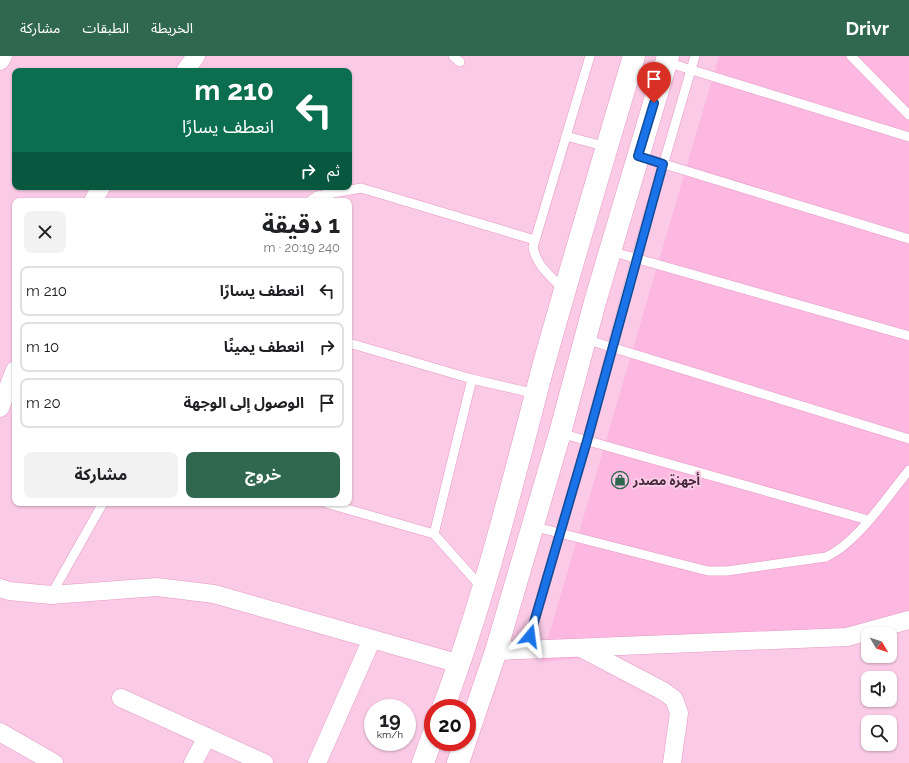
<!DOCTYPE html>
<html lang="ar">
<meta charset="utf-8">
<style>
:root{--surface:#fff;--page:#f2f2f2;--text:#202124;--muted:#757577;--line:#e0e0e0;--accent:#2f674f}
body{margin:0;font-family:Raleway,"Noto Sans Arabic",sans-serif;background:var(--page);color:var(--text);direction:rtl;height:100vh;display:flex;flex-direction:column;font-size:15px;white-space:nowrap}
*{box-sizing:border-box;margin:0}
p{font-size:13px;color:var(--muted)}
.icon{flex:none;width:22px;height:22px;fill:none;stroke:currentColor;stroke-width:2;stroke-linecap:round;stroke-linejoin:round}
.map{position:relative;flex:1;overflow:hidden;direction:ltr}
.sheet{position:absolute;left:12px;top:142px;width:340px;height:308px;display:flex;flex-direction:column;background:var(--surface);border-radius:8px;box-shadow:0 1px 3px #0004;direction:rtl}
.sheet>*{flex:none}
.banner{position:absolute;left:12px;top:12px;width:340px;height:122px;border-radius:8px;box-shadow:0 1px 3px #0004;direction:rtl;background:#0b6e4f;color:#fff;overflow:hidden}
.needle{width:26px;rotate:129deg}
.controls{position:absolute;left:861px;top:571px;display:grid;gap:8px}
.controls a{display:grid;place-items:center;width:36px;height:36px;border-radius:8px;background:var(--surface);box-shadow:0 1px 3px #0004;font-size:20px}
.speed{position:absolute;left:364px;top:643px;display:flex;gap:8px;font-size:20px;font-weight:700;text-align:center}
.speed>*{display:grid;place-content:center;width:52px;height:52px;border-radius:50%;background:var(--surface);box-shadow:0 1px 3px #0004;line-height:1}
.speed small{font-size:10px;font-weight:400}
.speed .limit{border:6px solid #d22;background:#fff;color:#111}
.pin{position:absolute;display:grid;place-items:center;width:34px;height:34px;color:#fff;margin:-41px -17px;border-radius:50% 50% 50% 0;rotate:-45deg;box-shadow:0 0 4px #0007}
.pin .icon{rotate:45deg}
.me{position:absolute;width:44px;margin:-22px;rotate:16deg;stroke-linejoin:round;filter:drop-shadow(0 0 3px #0008)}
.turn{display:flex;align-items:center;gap:14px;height:84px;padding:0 12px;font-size:18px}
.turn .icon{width:52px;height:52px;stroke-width:2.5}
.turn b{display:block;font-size:28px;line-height:34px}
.then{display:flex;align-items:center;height:38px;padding:0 12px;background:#0003;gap:8px;font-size:15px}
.round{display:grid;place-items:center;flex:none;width:42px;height:42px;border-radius:8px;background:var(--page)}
.overview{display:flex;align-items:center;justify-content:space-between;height:68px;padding:0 12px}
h1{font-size:24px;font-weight:700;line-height:30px}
.action{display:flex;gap:8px;margin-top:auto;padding:8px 12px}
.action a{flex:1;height:46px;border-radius:8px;background:var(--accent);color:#fff;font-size:16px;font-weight:700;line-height:46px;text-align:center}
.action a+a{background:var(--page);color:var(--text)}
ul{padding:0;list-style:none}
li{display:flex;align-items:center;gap:12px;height:50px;margin:0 8px 6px;padding:0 4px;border:2px solid var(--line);border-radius:8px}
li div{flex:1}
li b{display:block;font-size:15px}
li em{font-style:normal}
header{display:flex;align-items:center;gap:24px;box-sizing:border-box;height:56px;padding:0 20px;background:var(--accent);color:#fff}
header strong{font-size:19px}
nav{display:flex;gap:22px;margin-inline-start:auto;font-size:14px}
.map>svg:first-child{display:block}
.built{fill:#fdb8e1}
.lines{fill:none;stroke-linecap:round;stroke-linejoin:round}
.lane-casing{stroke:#e498c6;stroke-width:10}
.street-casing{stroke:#e498c6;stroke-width:19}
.secondary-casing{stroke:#e498c6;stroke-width:23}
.lane{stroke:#fff;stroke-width:9}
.street{stroke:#fff;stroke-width:18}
.secondary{stroke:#fff;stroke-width:22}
.route-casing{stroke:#114b97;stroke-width:10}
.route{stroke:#1a73e8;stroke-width:7}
.labels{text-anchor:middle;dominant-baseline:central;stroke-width:4;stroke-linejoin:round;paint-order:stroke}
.poi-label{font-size:13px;font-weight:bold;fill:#47293c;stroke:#facae6;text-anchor:start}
</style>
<header>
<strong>Drivr</strong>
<nav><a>الخريطة</a><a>الطبقات</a><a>مشاركة</a></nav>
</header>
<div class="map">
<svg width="909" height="707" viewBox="0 0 909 707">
<rect width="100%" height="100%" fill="#facae6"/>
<!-- built -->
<polygon class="built" points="719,0 909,0 909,571 541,606"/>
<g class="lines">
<!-- lane casing -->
<g class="lane-casing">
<g id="lane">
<polyline points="453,0 460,6"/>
<polyline points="851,0 909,59"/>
<polyline points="666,6 909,81"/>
<polyline points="566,80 607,91"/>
<polyline points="638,100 909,183"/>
<polyline points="310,145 317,140 361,132 535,184"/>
<polyline points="610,195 909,280"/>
<path d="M564 234C552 221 536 210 533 191L590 0"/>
<polyline points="585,283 909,383"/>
<polyline points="349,287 472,323"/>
<polyline points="560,377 868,464"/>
<polyline points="326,447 434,478"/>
<path d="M532 470 708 515H727L826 501C858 486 886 442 909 414"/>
<polyline points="482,532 434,478 472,323 536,338"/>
<polyline points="51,539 103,447"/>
<polyline points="526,594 587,385 636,202 695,0"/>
</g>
</g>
<!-- street casing -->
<g class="street-casing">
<g id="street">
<polyline points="0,5 3,0"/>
<polyline points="185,15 196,0"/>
<polyline points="93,145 101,131"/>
<polyline points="0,352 15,314"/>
<polyline points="0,532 9,535 51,539 157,531 214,538 460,608"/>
<polyline points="581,592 663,635 674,643 679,657 672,707"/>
<polyline points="496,595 847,581 909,564"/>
<polyline points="121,642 264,707"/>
<polyline points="0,676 54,707"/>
<polyline points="193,707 207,681"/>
<polyline points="317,707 372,583"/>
</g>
</g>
<!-- secondary casing -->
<g class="secondary-casing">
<g id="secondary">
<path d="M443 652C485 541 513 425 543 311 572 207 603 104 634 0"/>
<polyline points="467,680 496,595 560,377 595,246 668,0"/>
<polyline points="423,707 433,679"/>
<polyline points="458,707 465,686"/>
</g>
</g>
<!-- lane -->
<use href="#lane" class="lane"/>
<!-- street -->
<use href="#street" class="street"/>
<!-- secondary -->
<use href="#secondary" class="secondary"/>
</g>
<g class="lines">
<!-- route casing -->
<g class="route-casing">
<polyline id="route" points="530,580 587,385 663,108 638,100 654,47"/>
</g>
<!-- route -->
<use href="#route" class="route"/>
</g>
<!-- icons -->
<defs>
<g id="shop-ring" transform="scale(0.9)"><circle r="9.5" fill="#facae6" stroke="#2f674f" stroke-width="1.5"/><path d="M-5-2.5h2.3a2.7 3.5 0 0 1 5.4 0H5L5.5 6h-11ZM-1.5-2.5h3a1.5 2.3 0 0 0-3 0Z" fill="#2f674f"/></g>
</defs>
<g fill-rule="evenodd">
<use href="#shop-ring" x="620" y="424"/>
</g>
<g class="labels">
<!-- poi labels -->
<g class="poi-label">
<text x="633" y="424">أجهزة مصدر</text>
</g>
</g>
</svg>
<div class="controls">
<a><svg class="needle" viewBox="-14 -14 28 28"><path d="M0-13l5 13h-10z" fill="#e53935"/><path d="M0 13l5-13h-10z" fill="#757577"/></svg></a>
<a><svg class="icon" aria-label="sound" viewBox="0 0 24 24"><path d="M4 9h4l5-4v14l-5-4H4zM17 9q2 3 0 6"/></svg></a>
<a><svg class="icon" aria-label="search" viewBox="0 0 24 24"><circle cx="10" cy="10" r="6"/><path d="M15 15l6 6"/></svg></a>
</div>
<div class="speed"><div>19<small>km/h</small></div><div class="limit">20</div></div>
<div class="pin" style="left:654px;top:47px;background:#d93025"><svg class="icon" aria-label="arrive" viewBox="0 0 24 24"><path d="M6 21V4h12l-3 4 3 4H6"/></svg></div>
<svg class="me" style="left:530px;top:580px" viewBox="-20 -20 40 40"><path d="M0-17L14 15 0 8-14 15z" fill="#1a73e8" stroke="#fff" stroke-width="4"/></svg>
<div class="banner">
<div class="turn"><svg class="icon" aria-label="left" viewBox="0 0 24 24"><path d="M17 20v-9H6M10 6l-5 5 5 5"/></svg><div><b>210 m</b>انعطف يسارًا</div></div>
<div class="then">ثم<svg class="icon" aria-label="right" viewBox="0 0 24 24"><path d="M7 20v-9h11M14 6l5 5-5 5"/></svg></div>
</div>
<section class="sheet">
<div class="overview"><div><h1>1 دقيقة</h1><p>240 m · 20:19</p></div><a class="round"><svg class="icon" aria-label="close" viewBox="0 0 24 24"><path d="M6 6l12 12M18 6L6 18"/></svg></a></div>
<ul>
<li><svg class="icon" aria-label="left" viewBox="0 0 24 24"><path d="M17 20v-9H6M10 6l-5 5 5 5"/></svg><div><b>انعطف يسارًا</b></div><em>210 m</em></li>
<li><svg class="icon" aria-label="right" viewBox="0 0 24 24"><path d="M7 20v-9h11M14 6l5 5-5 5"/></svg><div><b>انعطف يمينًا</b></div><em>10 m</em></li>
<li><svg class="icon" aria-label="arrive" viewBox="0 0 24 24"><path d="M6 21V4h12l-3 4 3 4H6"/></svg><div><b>الوصول إلى الوجهة</b></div><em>20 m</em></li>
</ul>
<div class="action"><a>خروج</a><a>مشاركة</a></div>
</section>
</div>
